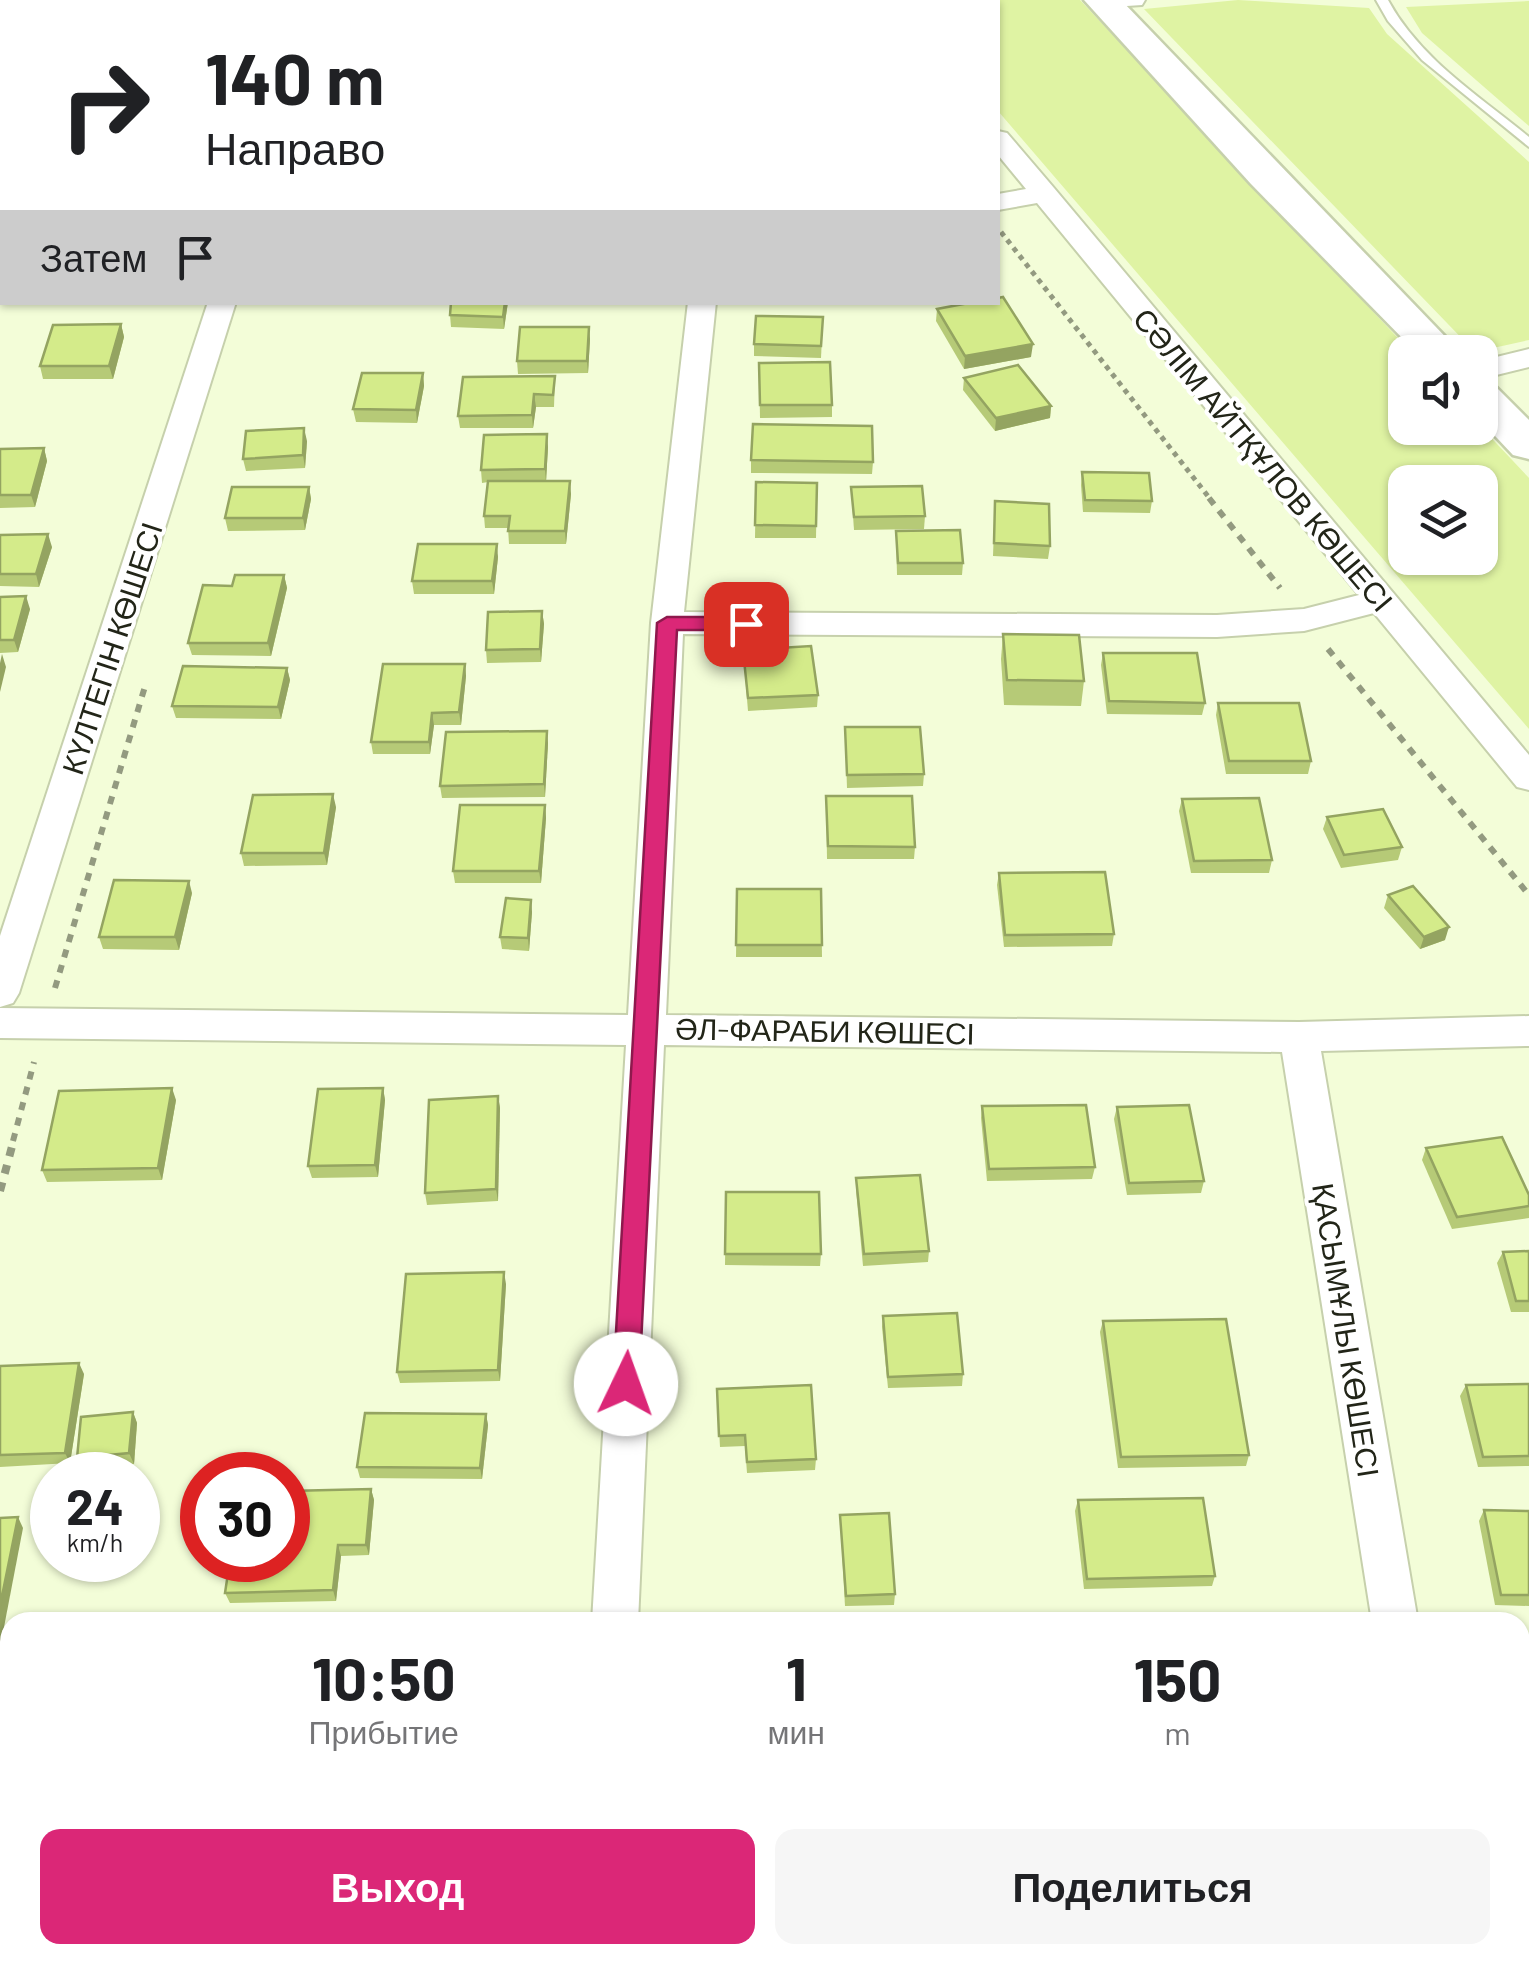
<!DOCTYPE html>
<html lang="ru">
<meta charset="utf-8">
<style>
:root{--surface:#fff;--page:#f6f6f6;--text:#202124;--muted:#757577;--accent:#db2777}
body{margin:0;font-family:Barlow,sans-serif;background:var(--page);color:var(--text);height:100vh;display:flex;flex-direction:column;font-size:38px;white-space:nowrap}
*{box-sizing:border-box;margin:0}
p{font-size:32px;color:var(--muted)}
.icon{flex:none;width:55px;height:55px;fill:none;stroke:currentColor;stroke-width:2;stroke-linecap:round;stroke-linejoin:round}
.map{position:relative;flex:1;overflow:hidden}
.details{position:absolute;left:0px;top:1612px;width:1530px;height:352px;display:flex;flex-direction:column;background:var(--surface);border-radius:30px 30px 0 0;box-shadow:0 2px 8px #0004}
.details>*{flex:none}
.hud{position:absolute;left:0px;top:0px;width:1000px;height:305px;box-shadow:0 2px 8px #0004;background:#fff;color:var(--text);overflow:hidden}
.tools{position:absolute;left:1388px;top:335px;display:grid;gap:20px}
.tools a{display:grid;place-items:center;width:110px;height:110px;border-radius:20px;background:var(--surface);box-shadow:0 2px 8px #0004;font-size:50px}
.speed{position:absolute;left:30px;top:1452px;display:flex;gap:20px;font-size:50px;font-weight:700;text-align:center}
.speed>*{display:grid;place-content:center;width:130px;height:130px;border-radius:50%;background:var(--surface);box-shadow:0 2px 8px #0004;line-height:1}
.speed small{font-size:25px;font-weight:400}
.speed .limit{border:15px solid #d22;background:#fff;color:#111}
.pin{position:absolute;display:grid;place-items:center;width:85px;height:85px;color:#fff;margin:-42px;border-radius:20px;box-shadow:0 5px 15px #0006}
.me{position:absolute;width:110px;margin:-55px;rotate:3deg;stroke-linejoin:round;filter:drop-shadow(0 0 8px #0008)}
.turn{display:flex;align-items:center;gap:35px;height:210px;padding:0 40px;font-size:45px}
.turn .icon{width:130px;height:130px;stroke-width:2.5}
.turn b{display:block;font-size:70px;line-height:85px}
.then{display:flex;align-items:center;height:95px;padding:0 40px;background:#0003;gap:20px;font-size:38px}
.eta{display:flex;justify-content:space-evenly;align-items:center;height:170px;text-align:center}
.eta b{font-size:60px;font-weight:700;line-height:70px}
.primary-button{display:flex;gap:20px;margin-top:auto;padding:20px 40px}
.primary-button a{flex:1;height:115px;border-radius:20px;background:var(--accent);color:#fff;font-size:40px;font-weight:700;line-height:115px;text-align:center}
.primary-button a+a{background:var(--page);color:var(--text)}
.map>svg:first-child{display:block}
.green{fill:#dff3a3;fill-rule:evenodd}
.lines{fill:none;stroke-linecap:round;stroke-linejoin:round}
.lane-casing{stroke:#c6d0ac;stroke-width:4}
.street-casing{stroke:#c6d0ac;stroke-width:4}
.highway-casing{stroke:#c6d0ac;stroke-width:5}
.path-far2{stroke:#939a80;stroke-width:5;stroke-dasharray:5 5;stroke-linecap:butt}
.path-far1{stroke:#939a80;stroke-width:6;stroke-dasharray:8 8;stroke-linecap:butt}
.path{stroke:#939a80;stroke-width:8;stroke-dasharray:9 9;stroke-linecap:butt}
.lane{fill:#fff;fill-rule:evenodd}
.street{fill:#fff;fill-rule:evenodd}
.highway{fill:#fff;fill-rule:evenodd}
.wall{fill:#b6ca77}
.shaded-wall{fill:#94a461}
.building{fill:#d4eb8a;stroke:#94a461;stroke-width:2.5}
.route{fill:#db2777;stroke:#8e194d;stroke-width:2.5}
.labels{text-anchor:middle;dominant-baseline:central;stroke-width:8;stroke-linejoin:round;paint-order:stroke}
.street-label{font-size:30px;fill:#222518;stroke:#fff}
</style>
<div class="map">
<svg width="1529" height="1963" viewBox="0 0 1529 1963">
<rect width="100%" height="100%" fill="#f3fdd8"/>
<!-- green -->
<g class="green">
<path d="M902 0H1080L1411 352H1405V428L1480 426 1529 478V729L998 111V2ZM1405 482H1480V558H1405Z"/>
<polygon points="1238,0 1369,8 1387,34 1529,162 1529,340 1475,352 1144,9"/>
<polygon points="1529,1 1529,126 1422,33 1406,7"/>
</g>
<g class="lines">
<!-- lane casing -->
<g class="lane-casing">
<path id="lane" d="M1376 0H1388C1419 58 1479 96 1529 137V147L1422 60 1388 21Z"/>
</g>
<!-- street casing -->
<g class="street-casing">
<g id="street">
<polygon points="866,0 891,0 892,2 868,2"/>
<polygon points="1095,0 1145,0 1142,5 1096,8"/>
<polygon points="998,131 1007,133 1054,188 1529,755 1529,790 1517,787 1374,613 1304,631 1217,637 683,634 666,1015 1299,1022 1529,1016 1529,1046 1321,1051 1418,1622 1372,1622 1282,1052 664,1045 638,1622 592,1622 626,1045 0,1038 0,1008 628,1015 651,623 688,302 716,302 684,612 1217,615 1304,609 1359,595 1037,203 998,210 998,194 1026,189 998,155"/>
<rect x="0" y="192" width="2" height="16"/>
<polygon points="208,302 236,302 19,993 13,1003 0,1007 0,936"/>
<polygon points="1529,349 1529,367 1480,379 1480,361"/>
<rect x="1520" y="1892" width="9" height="50"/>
<rect x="573" y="1955" width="50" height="8"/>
<polygon points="1424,1955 1474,1955 1475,1963 1425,1963"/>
</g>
</g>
<!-- highway casing -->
<g class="highway-casing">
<g id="highway">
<polygon points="1084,0 1121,0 1460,352 1416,352 1251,184"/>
<polygon points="1480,382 1495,386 1529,420 1529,459 1513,455 1480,420"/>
</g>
</g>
<!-- path-far2 -->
<polyline class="path-far2" points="1001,232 1211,500"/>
<!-- path-far1 -->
<g class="path-far1">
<polyline points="1209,498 1280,588"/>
<polyline points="1328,649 1529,895"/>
<polyline points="55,988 146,683"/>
<polyline points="13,1141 34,1062"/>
</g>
<!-- path -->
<polyline class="path" points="0,1191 14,1139"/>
<!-- lane -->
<use href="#lane" class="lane"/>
<!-- street -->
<use href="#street" class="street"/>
<!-- highway -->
<use href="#highway" class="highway"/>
</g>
<!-- wall -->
<g class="wall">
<polygon points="451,302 508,302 504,329 451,327 450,315"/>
<polygon points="937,309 1031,357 964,369 936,321"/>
<polygon points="823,317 821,358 754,356 754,344"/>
<polygon points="121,324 124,337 113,379 43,379 40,366"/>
<polygon points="590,339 588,373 518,374 517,361"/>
<polygon points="759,363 832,405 832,417 760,418"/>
<polygon points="423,373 424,386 417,423 356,422 353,409"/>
<polygon points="555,376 554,407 536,407 533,428 460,428 458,416"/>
<polygon points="964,378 1051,406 1050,418 995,431 963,390"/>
<polygon points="307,441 305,468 246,471 243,459"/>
<polygon points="548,447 546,481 571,494 566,544 509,544 508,528 485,528 484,516 488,482 482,483 481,470"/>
<polygon points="44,448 47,461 35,507 0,508 0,449"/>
<polygon points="751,460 873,462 872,474 751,473"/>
<polygon points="1082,472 1152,501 1150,513 1083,512 1081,485"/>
<polygon points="756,482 817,483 816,538 755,538"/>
<polygon points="309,487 311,499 305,530 228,531 225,518"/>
<polygon points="851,487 925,516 924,529 854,530"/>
<polygon points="995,501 1050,546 1048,559 993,556"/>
<polygon points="896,531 963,563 962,575 897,575"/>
<polygon points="0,535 52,547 39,587 0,586"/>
<polygon points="498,557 494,594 414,594 412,581"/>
<polygon points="284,575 287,588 271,656 192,655 188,643"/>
<polygon points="0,597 30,609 18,652 0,653"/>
<polygon points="542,611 544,624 541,662 487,663 486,650"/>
<polygon points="1003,634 1084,681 1081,706 1004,705 1001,659"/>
<polygon points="743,650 818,695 817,707 748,711"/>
<polygon points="1103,653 1205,703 1202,715 1107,714 1101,665"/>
<polygon points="465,664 466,676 461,725 434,725 430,754 373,754 371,742"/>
<polygon points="287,668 290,680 281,719 176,718 172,706"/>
<polygon points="1218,703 1311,761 1308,774 1226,774 1216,715"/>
<polygon points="845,727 924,774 923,786 847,788"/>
<polygon points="548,743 545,797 442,798 440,786"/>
<polygon points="826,796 915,847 914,859 827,859"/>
<polygon points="1182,799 1272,860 1269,873 1191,873 1179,811"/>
<polygon points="545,805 546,818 541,883 455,883 453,871"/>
<polygon points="336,807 327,865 244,866 241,853"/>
<polygon points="1327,817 1402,847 1398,860 1341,868 1323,829"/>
<polygon points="999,873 1114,934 1112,946 1004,947 997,885"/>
<polygon points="737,889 821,889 822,957 736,957"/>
<polygon points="192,893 179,950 103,949 99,937"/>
<polygon points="1388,895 1445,940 1420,949 1384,908"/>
<polygon points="532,912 529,951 502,949 500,937"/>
<polygon points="383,1088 385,1100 378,1177 312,1178 308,1166"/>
<polygon points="498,1096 500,1108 498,1201 427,1205 425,1193"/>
<polygon points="176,1100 162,1180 47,1182 42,1170"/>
<polygon points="982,1106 1095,1167 1092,1179 987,1181 981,1118"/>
<polygon points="1117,1107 1204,1181 1201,1193 1127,1195 1114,1119"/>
<polygon points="1426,1148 1529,1195 1529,1218 1452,1229 1422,1160"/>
<polygon points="856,1178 929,1251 928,1262 863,1266 856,1190"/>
<polygon points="726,1192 821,1254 820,1266 725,1265"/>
<polygon points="1529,1251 1529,1312 1511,1312 1497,1263 1503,1252"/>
<polygon points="506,1284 500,1381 400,1383 397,1372"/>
<polygon points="883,1316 963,1374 962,1386 888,1388 882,1327"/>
<polygon points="1103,1321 1249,1455 1246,1466 1118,1468 1100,1332"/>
<polygon points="0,1366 84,1374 70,1463 0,1467"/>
<polygon points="1529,1384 1529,1466 1478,1467 1460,1396 1466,1385"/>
<polygon points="717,1389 816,1459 815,1470 747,1473 745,1446 720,1447"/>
<polygon points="133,1412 137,1423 134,1464 82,1468 77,1458"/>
<polygon points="486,1414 488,1425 482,1479 360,1478 357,1467"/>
<polygon points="371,1489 374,1500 369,1555 341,1556 336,1601 230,1603 225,1593"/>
<polygon points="1078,1500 1215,1576 1212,1586 1084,1589 1075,1511"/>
<polygon points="1484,1510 1529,1511 1529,1606 1495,1605 1479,1521"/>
<polygon points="840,1515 895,1594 894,1605 845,1606"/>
<polygon points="1520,1641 1529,1641 1529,1734 1520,1694"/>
<polygon points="1529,1775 1529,1859 1526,1860 1520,1845 1520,1776"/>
</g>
<!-- shaded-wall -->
<g class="shaded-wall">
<polygon points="505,302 508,302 504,329 503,317"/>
<polygon points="121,324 124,337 113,379 109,366"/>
<polygon points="589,327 590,339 588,373 587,361"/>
<polygon points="1033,344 1031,357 964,369 965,356"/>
<polygon points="423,373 424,386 417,423 416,410"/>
<polygon points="534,394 536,407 533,428 532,415"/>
<polygon points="1051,406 1050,418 995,431 996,418"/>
<polygon points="304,428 307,441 305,468 303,455"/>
<polygon points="547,434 548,447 546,482 545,469"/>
<polygon points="44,448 47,461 35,507 31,495"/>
<polygon points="570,481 571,494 566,544 565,531"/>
<polygon points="309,487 311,499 305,530 303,518"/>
<polygon points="48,534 52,547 39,587 36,574"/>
<polygon points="497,544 498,557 494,594 492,581"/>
<polygon points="284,575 287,588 271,656 268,643"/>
<polygon points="26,596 30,609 18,652 14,640"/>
<polygon points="542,611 544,624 541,662 540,649"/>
<polygon points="2,654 6,667 0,692 0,663"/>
<polygon points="465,664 466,676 461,725 459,712"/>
<polygon points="287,668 290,680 281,719 278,707"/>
<polygon points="432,713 434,725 430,754 429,742"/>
<polygon points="547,731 548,743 545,797 544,784"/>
<polygon points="333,794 336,807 327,865 324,853"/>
<polygon points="545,805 546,818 541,883 539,871"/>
<polygon points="189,881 192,893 179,950 175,937"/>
<polygon points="531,900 532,912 529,951 528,938"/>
<polygon points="1449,927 1445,940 1420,949 1424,937"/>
<polygon points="172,1088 176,1100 162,1180 158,1168"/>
<polygon points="383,1088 385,1100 378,1177 375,1165"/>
<polygon points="498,1096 500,1108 498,1201 496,1189"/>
<polygon points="504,1272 506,1284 500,1381 498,1370"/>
<polygon points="79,1363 84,1374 70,1463 65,1453"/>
<polygon points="133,1412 137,1423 134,1464 129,1453"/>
<polygon points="486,1414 488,1425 482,1479 480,1468"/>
<polygon points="371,1489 374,1500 369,1555 366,1545"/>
<polygon points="18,1517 23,1528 0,1648 0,1606"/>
<polygon points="338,1545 341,1556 336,1601 333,1590"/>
</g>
<!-- building -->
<g class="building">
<polygon points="166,0 211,0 210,2 165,2"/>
<rect x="346" y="0" width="86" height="2"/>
<rect x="0" y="83" width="2" height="48"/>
<polygon points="1003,297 1033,344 965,356 937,309 974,302 998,302 998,298"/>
<polygon points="451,302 505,302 503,317 450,315"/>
<polygon points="756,316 823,317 821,346 754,344"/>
<polygon points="121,324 109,366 40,366 53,325"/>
<polygon points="520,327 589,327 587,361 517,361"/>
<polygon points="830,362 832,405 760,405 759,363"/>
<polygon points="1018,365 1051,406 996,418 964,378"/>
<polygon points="362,373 423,373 416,410 353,409"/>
<polygon points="555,376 553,395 534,394 532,415 458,416 463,377"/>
<polygon points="753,424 872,426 873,462 751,460"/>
<polygon points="304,428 303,455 243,459 246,431"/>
<polygon points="547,434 545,469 481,470 484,435"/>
<polygon points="44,448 31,495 0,495 0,449"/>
<polygon points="1082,472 1149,473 1152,501 1085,500"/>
<polygon points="488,481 570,481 565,531 508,531 510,516 484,516"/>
<polygon points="756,482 817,483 816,526 755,525"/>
<polygon points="922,486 925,516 854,517 851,487"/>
<polygon points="232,487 309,487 303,518 225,518"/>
<polygon points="995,501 1049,504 1050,546 994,543"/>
<polygon points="960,530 963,563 898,563 896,531"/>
<polygon points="48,534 36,574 0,574 0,535"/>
<polygon points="418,544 497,544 492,581 412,581"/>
<polygon points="235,575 284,575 268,643 188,643 203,585 232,586"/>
<polygon points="26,596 14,640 0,640 0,597"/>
<polygon points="542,611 540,649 486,650 488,612"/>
<polygon points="1003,634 1079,635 1084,681 1007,680"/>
<polygon points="811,646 818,695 748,698 743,650"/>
<polygon points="1103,653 1197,653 1205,703 1109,701"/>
<polygon points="383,664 465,664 459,712 432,713 429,742 371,742"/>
<polygon points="183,666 287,668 278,707 172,706"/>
<polygon points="1218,703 1299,703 1311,761 1229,761"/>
<polygon points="845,727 920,727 924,774 847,775"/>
<polygon points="547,731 544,784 440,786 446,732"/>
<polygon points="333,794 324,853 241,853 253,795"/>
<polygon points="826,796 912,796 915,847 828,846"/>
<polygon points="1259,798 1272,860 1194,861 1182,799"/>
<polygon points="460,805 545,805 539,871 453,871"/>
<polygon points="1383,809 1402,847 1344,855 1327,817"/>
<polygon points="1105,872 1114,934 1005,935 999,873"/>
<polygon points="114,880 189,881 175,937 99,937"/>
<polygon points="1413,886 1449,927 1424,937 1388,895"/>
<polygon points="737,889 821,889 822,945 736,945"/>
<polygon points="506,898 531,900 528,938 500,937"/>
<polygon points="172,1088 158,1168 42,1170 59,1091"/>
<polygon points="383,1088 375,1165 308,1166 318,1089"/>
<polygon points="498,1096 496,1189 425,1193 429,1100"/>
<polygon points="1086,1105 1095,1167 989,1169 982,1106"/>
<polygon points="1189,1105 1204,1181 1129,1183 1117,1107"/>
<polygon points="1502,1137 1529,1195 1529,1206 1457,1217 1426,1148"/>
<polygon points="920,1175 929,1251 864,1254 856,1178"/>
<polygon points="726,1192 819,1192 821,1254 725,1254"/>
<polygon points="1529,1251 1529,1301 1516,1301 1503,1252"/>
<polygon points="504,1272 498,1370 397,1372 406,1274"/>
<polygon points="957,1313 963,1374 888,1377 883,1316"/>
<polygon points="1226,1319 1249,1455 1121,1457 1103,1321"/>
<polygon points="79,1363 65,1453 0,1455 0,1366"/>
<polygon points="1529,1384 1529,1456 1483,1457 1466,1385"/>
<polygon points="811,1385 816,1459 747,1462 745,1435 719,1436 717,1389"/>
<polygon points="133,1412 129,1453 77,1458 81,1417"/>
<polygon points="365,1413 486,1414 480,1468 357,1467"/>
<polygon points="371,1489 366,1545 338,1545 333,1590 225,1593 230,1560 288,1560 288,1491"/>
<polygon points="1203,1498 1215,1576 1087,1579 1078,1500"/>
<polygon points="1484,1510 1529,1511 1529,1595 1501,1595"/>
<polygon points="889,1513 895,1594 846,1596 840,1515"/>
<polygon points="18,1517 0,1606 0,1518"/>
<polygon points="339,1616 338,1622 222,1622 222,1620"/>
<polygon points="1520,1641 1529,1641 1529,1697 1520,1657"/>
<polygon points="1529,1775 1529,1817 1520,1793 1520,1776"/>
<polygon points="297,1955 407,1955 406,1963 296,1963"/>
</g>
<!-- route -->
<polygon class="route" points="667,617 746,617 756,624 746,630 677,630 639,1384 635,1392 626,1396 617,1392 613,1384 657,623"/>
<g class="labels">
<!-- street labels -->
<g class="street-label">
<text transform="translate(1264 459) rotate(50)">СӘЛІМ АЙТҚҰЛОВ КӨШЕСІ</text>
<text transform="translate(111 648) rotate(-72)">КҮЛТЕГІН КӨШЕСІ</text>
<text transform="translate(825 1030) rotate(1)">ӘЛ-ФАРАБИ КӨШЕСІ</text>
<text transform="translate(1347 1330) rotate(81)">ҚАСЫМҰЛЫ КӨШЕСІ</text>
</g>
</g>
</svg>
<div class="tools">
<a><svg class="icon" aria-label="sound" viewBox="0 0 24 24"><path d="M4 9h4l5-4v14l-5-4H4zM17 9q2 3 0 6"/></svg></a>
<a><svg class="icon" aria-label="layers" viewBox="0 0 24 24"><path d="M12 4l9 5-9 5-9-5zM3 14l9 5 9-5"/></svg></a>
</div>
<div class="speed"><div>24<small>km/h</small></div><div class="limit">30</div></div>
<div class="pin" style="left:746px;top:624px;background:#d93025"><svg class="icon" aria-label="arrive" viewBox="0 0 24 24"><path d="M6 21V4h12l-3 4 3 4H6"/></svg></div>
<svg class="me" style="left:626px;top:1384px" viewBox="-20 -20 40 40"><circle r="19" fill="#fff"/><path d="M0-13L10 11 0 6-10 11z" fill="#db2777"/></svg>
<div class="hud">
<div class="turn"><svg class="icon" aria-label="right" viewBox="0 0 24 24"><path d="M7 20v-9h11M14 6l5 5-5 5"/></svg><div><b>140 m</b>Направо</div></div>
<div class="then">Затем<svg class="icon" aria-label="arrive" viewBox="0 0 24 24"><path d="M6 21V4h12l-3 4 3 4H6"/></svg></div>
</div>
<section class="details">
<div class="eta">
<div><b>10:50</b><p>Прибытие</p></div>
<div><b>1</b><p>мин</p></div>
<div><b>150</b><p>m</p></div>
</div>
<div class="primary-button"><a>Выход</a><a>Поделиться</a></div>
</section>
</div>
